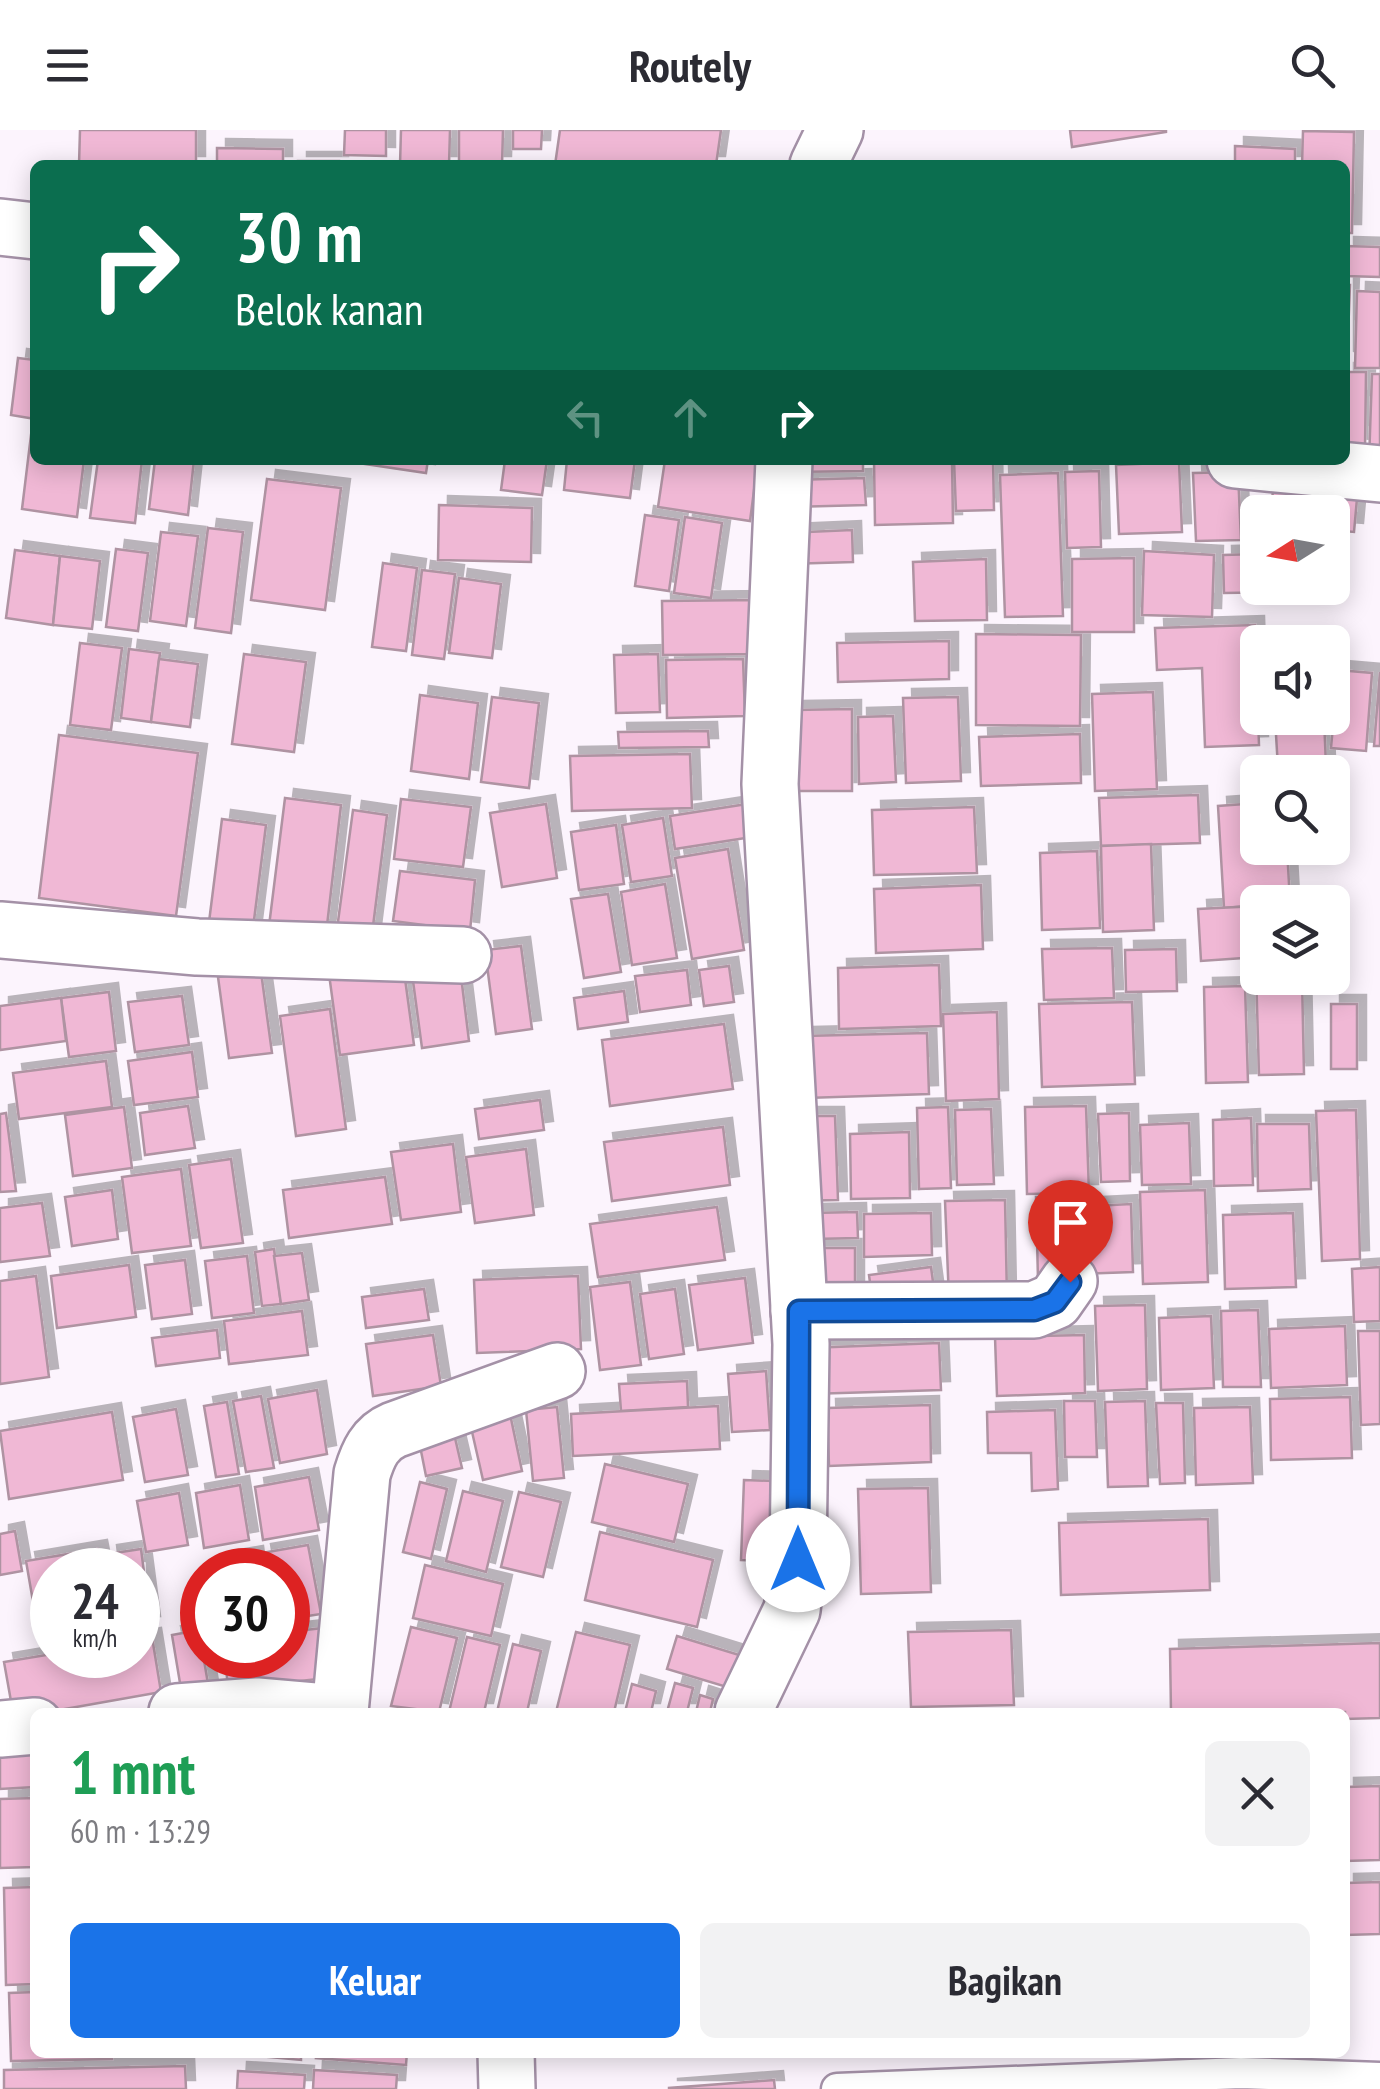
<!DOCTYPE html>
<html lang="id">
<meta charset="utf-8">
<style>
:root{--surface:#fff;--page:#f2f2f3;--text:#2b2b33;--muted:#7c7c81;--accent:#1a73e8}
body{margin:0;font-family:"PT Sans Narrow",sans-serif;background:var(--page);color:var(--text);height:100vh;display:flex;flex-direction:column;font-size:38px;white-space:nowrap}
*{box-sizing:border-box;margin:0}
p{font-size:32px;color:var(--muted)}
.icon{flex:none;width:55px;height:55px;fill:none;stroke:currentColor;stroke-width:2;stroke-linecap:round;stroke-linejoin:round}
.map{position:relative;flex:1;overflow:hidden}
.sheet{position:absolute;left:30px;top:1578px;width:1320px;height:350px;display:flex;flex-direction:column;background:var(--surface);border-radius:15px;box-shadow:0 5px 25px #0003}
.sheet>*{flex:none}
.hud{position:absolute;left:30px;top:30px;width:1320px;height:305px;border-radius:15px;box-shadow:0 5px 25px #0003;background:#0b6e4f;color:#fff;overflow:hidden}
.needle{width:65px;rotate:259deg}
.controls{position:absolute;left:1240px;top:365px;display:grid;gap:20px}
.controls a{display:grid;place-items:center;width:110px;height:110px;border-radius:15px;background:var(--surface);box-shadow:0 5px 25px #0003;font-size:50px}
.speed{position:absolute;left:30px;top:1418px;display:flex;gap:20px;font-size:50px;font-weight:700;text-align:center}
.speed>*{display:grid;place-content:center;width:130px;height:130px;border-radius:50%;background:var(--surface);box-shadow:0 5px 25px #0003;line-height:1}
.speed small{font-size:25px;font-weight:400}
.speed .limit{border:15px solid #d22;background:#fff;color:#111}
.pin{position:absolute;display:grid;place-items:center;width:85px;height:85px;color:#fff;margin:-102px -42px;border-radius:50% 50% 50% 0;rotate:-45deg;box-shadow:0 0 10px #0007}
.pin .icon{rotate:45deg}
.me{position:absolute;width:110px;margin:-55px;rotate:0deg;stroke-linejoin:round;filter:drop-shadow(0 0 8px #0008)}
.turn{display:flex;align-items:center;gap:35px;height:210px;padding:0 40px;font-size:45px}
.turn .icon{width:130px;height:130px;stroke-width:2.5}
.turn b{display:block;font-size:70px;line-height:85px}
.lanes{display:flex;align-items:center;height:95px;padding:0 40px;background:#0003;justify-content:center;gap:50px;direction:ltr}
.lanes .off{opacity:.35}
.round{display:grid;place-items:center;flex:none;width:105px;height:105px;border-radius:15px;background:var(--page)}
.overview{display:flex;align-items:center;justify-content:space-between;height:170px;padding:0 40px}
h1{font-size:60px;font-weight:800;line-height:75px;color:#1e9e55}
.cta{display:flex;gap:20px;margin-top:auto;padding:20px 40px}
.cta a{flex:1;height:115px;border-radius:15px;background:var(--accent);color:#fff;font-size:40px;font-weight:800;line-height:115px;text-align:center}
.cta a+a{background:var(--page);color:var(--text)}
header{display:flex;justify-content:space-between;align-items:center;height:130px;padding:0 40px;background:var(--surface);font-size:45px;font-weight:800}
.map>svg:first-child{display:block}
.building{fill:#f0b8d5;stroke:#af93a2;stroke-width:2.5;filter:url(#shadow)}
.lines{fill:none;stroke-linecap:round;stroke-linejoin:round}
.service-casing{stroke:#a491a7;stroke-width:35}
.minor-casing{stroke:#a491a7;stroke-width:60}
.service{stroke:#fff;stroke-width:30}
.minor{stroke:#fff;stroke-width:55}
.route-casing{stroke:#114b97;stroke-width:25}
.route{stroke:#1a73e8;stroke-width:18}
</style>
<header><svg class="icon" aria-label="menu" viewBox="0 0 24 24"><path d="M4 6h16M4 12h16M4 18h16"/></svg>Routely<svg class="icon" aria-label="search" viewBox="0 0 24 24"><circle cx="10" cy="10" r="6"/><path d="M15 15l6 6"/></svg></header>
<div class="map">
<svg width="1380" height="1959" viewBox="0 0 1380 1959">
<defs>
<filter id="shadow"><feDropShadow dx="9" dy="-9" stdDeviation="0" flood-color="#0004"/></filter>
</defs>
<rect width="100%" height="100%" fill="#fcf4fd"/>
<!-- building -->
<g class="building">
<polygon points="80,0 196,0 196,35 79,35"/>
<polygon points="345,0 386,0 386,26 344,25"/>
<polygon points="401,0 450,0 449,35 400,35"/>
<polygon points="459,0 503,0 502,35 459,35"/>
<polygon points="513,0 542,0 541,19 513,19"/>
<polygon points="560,0 721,0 716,35 555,35"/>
<polygon points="1070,0 1166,0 1166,2 1072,17"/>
<polygon points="1303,1 1354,2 1352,103 1345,103 1345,35 1302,35"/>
<polygon points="1235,16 1295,19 1295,35 1235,35"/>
<polygon points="217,18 283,19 283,35 217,35"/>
<rect x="298" y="31" width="41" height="4"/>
<polygon points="1345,116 1380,117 1380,147 1345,146"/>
<polygon points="1345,155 1350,155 1347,231 1345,230"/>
<polygon points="1357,161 1380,162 1380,238 1355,238"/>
<polygon points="18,228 35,230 35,289 11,285"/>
<polygon points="1345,242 1366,242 1365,318 1345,317"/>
<polygon points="1372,244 1380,244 1380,332 1369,332"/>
<polygon points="31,305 35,306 35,330 84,330 77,387 22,379"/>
<polygon points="98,330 142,330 135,393 90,388"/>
<polygon points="155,330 194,330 188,385 149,379"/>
<polygon points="338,330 428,330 426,343"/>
<polygon points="505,330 547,330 542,365 501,360"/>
<polygon points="567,330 635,330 630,368 564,360"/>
<polygon points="665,330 758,330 750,391 658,377"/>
<polygon points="791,330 863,330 863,341 791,342"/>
<polygon points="874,330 952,330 953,393 875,395"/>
<polygon points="954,330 993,330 994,380 956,381"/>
<polygon points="1179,332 1182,402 1119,404 1116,335"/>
<polygon points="1099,341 1101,417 1067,418 1065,342"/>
<polygon points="1238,342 1241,410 1196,411 1193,343"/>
<polygon points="1058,343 1063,486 1005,487 1000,345"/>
<polygon points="864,348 866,375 791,377 791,350"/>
<polygon points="267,349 341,358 325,480 251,470"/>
<polygon points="1274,349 1358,357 1354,402 1332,400 1332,382 1271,382"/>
<polygon points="439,375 532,378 531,432 438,430"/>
<polygon points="645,385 679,390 669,461 635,456"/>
<polygon points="685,387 722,393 711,468 674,463"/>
<polygon points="208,398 243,402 231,503 195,498"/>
<polygon points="852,400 853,432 786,434 785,403"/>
<polygon points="161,402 198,406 186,496 150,491"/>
<polygon points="116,419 148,423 138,501 106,497"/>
<polygon points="15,420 60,426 53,495 6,488"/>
<polygon points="1144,421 1214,425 1212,487 1142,485"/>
<polygon points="1258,424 1258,458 1281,458 1281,462 1224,463 1223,425"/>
<polygon points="60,426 100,431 92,499 53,495"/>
<polygon points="1134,428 1134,502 1072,502 1072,429"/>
<polygon points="986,429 987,490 915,491 913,432"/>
<polygon points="383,433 417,438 406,521 372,517"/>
<polygon points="422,440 455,444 444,529 412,525"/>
<polygon points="459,448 501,454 492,528 449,523"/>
<polygon points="1296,458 1331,458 1330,473 1295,470"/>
<polygon points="758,470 759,524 663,525 662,471"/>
<polygon points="1255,495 1259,615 1205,617 1202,538 1157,540 1155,498"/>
<polygon points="976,504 1081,505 1080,596 976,595"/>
<polygon points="949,511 949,549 838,552 837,513"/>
<polygon points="80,513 122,518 111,600 70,595"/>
<polygon points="129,519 160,523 151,592 121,588"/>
<polygon points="244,524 306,532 294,622 232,614"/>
<polygon points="658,524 660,582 616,583 614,525"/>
<polygon points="159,529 198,534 190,597 151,592"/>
<polygon points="743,529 745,586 667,588 666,530"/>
<polygon points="1338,540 1372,543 1366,621 1331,618"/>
<polygon points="1380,542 1380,616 1374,616"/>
<polygon points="1153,562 1157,659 1095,661 1092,564"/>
<polygon points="420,565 478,573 469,649 411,641"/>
<polygon points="492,567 539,573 529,658 481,652"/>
<polygon points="958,567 961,651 906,653 903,568"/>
<polygon points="852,579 852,661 795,661 794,580"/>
<polygon points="893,586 896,652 859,654 858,587"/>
<polygon points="1275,588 1324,588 1326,636 1278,638"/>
<polygon points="708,601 709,617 619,618 618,602"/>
<polygon points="1080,604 1081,653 981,656 979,607"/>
<polygon points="59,605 198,623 176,786 39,768"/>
<polygon points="690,624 692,678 572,681 570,626"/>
<polygon points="1198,665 1200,713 1101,716 1099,668"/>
<polygon points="285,668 341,675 326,804 269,796"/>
<polygon points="401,669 471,677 463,737 394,729"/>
<polygon points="1258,673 1258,718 1287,718 1290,772 1224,778 1218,676"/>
<polygon points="546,674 557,748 502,757 490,683"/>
<polygon points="747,674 752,707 675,719 670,686"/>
<polygon points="974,677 977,743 874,745 872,680"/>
<polygon points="353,680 387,685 372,804 337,799"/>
<polygon points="663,688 672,746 631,752 622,695"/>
<polygon points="222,689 266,695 252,806 208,800"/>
<polygon points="616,695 624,754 579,760 571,702"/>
<polygon points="1151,714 1154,800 1103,802 1101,716"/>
<polygon points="728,719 744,820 692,829 675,728"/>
<polygon points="1097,721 1100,798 1042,800 1040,723"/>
<polygon points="400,741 475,750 470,801 393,791"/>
<polygon points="665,754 677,828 632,835 621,762"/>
<polygon points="981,755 983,819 876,823 874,759"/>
<polygon points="608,764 621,842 584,848 571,769"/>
<polygon points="1258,776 1258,827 1201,831 1198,779"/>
<polygon points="521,816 532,899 496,904 485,820"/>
<polygon points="1112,818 1114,868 1044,870 1042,819"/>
<polygon points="1176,819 1177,861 1126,862 1125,820"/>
<polygon points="459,830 469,911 422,918 411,836"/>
<polygon points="403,834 414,915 340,925 329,844"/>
<polygon points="939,835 941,896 839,899 838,838"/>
<polygon points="729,836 734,872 704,876 699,840"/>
<polygon points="687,840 691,875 640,882 635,846"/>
<polygon points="1256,841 1258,848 1302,848 1304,944 1259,945"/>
<polygon points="261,842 272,923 229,928 218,847"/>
<polygon points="1245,856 1248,952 1206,953 1204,857"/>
<polygon points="624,861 628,892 578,899 574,868"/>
<polygon points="109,862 116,921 69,927 61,868"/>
<polygon points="182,866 189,915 135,922 128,872"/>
<polygon points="61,868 66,911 0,920 0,876"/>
<polygon points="1132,872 1135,954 1042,957 1039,874"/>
<rect x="1331" y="874" width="26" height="65"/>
<polygon points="330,879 346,999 296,1006 280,886"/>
<polygon points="997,882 999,969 946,971 943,884"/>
<polygon points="724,894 733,959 610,976 602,910"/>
<polygon points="927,903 929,964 806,968 804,906"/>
<polygon points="192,922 198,967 134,975 128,931"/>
<polygon points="106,931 112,977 19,989 13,943"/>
<polygon points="540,970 544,1000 479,1009 475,979"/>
<polygon points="188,976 195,1018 145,1025 140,983"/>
<polygon points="1086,976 1089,1063 1027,1064 1025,977"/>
<polygon points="124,977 132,1038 73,1046 65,985"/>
<polygon points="948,977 951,1058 919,1059 917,978"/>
<polygon points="991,979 994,1054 957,1055 955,980"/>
<polygon points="1356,980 1360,1129 1322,1131 1316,981"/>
<polygon points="6,983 16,1061 0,1062 0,984"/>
<polygon points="1129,983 1130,1051 1101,1052 1098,984"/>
<polygon points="791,986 835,986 838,1070 793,1071"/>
<polygon points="1251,988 1253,1055 1214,1056 1213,990"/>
<polygon points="1189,993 1191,1054 1142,1055 1140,995"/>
<polygon points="1257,994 1309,994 1311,1059 1258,1061"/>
<polygon points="723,997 730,1055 612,1071 604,1012"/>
<polygon points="909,1002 910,1068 851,1069 850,1004"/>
<polygon points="453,1014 461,1082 401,1090 391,1022"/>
<polygon points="526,1019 534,1085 475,1093 466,1027"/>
<polygon points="231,1029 243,1113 201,1118 189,1035"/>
<polygon points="181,1039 191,1116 132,1123 122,1047"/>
<polygon points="385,1047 392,1094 289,1108 283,1060"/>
<polygon points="112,1060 118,1109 72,1116 65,1067"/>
<polygon points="1205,1060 1208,1152 1143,1154 1140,1062"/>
<polygon points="1068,1066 1071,1149 1038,1150 1036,1067"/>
<polygon points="1005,1070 1007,1168 949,1170 945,1071"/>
<polygon points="42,1073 50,1126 0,1132 0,1078"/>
<polygon points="1131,1074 1133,1142 1078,1144 1075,1077"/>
<polygon points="717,1077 725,1130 598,1147 590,1094"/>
<polygon points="857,1082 858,1108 813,1109 812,1083"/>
<polygon points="931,1083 932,1125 864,1127 864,1084"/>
<polygon points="1293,1083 1296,1157 1225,1159 1223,1085"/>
<rect x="816" y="1118" width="39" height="56"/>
<polygon points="274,1119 281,1174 262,1176 255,1122"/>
<polygon points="302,1123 309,1170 281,1174 274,1126"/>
<polygon points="247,1126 254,1183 212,1188 205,1131"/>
<polygon points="185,1130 192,1184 152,1189 145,1135"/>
<polygon points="129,1135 136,1187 57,1198 51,1146"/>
<polygon points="931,1137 935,1167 873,1175 869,1145"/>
<polygon points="1380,1137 1380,1191 1354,1192 1352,1139"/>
<polygon points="36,1146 49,1247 0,1254 0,1151"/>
<polygon points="578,1146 581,1219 477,1223 474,1150"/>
<polygon points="745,1148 753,1213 698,1220 689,1155"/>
<polygon points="630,1152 641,1235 600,1240 590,1157"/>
<polygon points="424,1159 429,1190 366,1198 362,1167"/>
<polygon points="675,1159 684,1224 649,1229 640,1164"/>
<polygon points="1145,1175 1147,1259 1098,1261 1095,1176"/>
<polygon points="1258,1180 1261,1257 1223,1257 1221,1181"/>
<polygon points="302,1181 308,1225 229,1234 224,1191"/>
<polygon points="1211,1186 1214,1258 1161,1260 1159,1188"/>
<polygon points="1345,1196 1347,1255 1271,1258 1269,1199"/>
<polygon points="217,1200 220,1228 156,1236 152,1208"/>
<polygon points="1358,1201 1380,1201 1380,1294 1361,1295"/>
<polygon points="433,1205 441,1256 373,1266 366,1214"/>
<polygon points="1084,1205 1085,1263 997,1266 995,1207"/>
<polygon points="939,1213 941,1260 809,1264 808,1218"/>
<polygon points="766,1241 770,1300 732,1302 728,1244"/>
<polygon points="687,1251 688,1277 621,1281 619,1254"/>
<polygon points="317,1260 327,1324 280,1333 268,1269"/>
<polygon points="261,1266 274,1338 246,1342 233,1271"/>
<polygon points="1350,1267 1352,1328 1271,1330 1270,1269"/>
<polygon points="1064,1271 1095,1271 1097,1327 1065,1327"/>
<polygon points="1145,1271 1148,1356 1108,1357 1105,1272"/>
<polygon points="227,1272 239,1344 216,1347 204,1276"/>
<polygon points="1156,1273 1183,1273 1185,1353 1160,1354"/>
<polygon points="930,1275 931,1332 829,1336 827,1278"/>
<polygon points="718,1276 720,1319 573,1326 571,1284"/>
<polygon points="557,1277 564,1348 533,1351 526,1280"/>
<polygon points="1250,1277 1253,1353 1196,1355 1194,1278"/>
<polygon points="176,1279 188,1345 145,1352 133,1287"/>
<polygon points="1055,1280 1058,1359 1032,1361 1031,1323 988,1323 987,1282"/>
<polygon points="112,1282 123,1350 9,1369 0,1301"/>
<polygon points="510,1284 522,1341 483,1350 470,1293"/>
<polygon points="455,1308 462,1338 426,1346 420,1316"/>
<polygon points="605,1334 688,1354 674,1412 592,1392"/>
<polygon points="309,1347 319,1400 263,1410 255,1357"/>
<polygon points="744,1350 775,1351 771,1431 741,1430"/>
<polygon points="420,1352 447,1359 431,1429 403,1422"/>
<polygon points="240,1355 249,1410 204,1418 196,1363"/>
<polygon points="928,1358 931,1462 861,1464 858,1359"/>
<polygon points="463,1361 503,1371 486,1442 446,1431"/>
<polygon points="519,1362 561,1372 543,1447 501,1437"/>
<polygon points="179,1363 188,1415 146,1422 137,1371"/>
<polygon points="1208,1389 1210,1460 1061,1465 1059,1393"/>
<polygon points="15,1401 22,1441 0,1445 0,1404"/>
<polygon points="600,1402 713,1430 697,1497 585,1470"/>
<polygon points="308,1415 321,1484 288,1489 288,1440 265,1440 262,1423"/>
<polygon points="98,1419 102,1440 52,1440 52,1510 40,1512 26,1431"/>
<polygon points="141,1419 151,1495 138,1496 138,1440 110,1440 108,1424"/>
<polygon points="254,1425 256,1440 221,1440 219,1431"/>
<polygon points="425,1435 503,1454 491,1506 413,1488"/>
<polygon points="411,1497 457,1508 439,1582 391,1576"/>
<polygon points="323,1498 327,1548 228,1559 225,1525 288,1525 288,1502"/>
<polygon points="199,1500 209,1560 182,1565 172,1505"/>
<polygon points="1011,1500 1014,1575 911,1577 908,1502"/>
<polygon points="576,1502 630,1515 614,1582 556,1582"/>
<polygon points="677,1506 749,1528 740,1561 667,1539"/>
<polygon points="152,1507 161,1562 14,1588 4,1532 52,1524 138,1525 138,1509"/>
<polygon points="467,1507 500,1515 484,1582 449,1582"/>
<polygon points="1380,1513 1380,1588 1345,1589 1345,1582 1171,1582 1170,1519"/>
<polygon points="513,1514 541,1521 527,1582 497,1582"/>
<polygon points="675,1553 693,1558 687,1582 667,1582"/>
<polygon points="632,1554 656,1561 651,1582 625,1582"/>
<polygon points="700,1565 713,1569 710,1582 696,1582"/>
<polygon points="35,1620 35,1657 0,1659 0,1622"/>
<polygon points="1380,1656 1380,1730 1345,1731 1345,1657"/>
<polygon points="35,1668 35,1737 0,1738 0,1669"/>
<polygon points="1380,1752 1380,1804 1345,1805 1345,1753"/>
<polygon points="35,1757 35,1854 6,1855 4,1758"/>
<polygon points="35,1862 35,1922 112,1922 112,1929 11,1931 9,1863"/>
<polygon points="216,1922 301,1922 301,1930"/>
<polygon points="317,1922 407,1922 406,1935 316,1928"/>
<polygon points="185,1936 186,1959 4,1959 4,1940"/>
<polygon points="314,1940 397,1945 396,1959 313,1959"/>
<polygon points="238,1941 305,1945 304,1959 237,1959"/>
<polygon points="774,1950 775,1959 669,1959 669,1958"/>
</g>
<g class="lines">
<!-- service casing -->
<g class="service-casing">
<polyline id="service" points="837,1959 1241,1943 1380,1948"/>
</g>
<!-- minor casing -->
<g class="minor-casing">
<g id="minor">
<polyline points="818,35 835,0"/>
<polyline points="0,97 35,101"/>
<polyline points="1235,330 1380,344"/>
<polyline points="0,800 197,817 463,825"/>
<polyline points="799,1181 1034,1180 1055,1171 1069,1151"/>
<polyline points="177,1582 257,1576 326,1582"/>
<path d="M340 1582 362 1344C368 1324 375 1308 394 1300L557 1241"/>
<polyline points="743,1582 792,1480 798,1430 801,1214 770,654 784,330"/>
<polyline points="0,1599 35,1596"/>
<polyline points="506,1922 507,1959"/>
</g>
</g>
<!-- service -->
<use href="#service" class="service"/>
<!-- minor -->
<use href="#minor" class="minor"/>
</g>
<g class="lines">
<!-- route casing -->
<g class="route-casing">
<polyline id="route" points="798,1430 799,1181 1034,1180 1055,1172 1070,1152"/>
</g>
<!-- route -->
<use href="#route" class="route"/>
</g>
</svg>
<div class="controls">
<a><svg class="needle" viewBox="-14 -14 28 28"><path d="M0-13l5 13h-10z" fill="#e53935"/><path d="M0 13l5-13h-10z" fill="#7c7c81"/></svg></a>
<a><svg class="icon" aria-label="sound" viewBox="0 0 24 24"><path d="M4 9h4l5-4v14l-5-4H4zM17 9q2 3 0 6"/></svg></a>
<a><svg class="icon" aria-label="search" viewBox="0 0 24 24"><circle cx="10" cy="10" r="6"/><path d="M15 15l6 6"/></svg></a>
<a><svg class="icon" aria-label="layers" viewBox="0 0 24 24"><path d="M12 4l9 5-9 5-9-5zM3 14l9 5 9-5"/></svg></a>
</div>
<div class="speed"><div>24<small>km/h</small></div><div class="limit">30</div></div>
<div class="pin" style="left:1070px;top:1152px;background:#d93025"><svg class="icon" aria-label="arrive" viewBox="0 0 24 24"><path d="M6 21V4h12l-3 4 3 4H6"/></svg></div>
<svg class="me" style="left:798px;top:1430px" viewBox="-20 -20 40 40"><circle r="19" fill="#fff"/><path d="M0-13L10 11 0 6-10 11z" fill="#1a73e8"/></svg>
<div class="hud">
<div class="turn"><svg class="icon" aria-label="right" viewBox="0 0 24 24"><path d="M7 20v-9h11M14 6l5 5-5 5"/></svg><div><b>30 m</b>Belok kanan</div></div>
<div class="lanes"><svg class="icon off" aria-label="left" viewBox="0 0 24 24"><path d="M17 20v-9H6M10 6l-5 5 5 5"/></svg><svg class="icon off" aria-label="ahead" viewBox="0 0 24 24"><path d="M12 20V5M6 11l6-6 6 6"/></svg><svg class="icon" aria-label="right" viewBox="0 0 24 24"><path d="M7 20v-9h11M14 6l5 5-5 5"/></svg></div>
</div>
<section class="sheet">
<div class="overview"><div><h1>1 mnt</h1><p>60 m · 13:29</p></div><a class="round"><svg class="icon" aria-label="close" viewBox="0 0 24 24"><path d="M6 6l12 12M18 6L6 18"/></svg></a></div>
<div class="cta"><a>Keluar</a><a>Bagikan</a></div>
</section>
</div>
